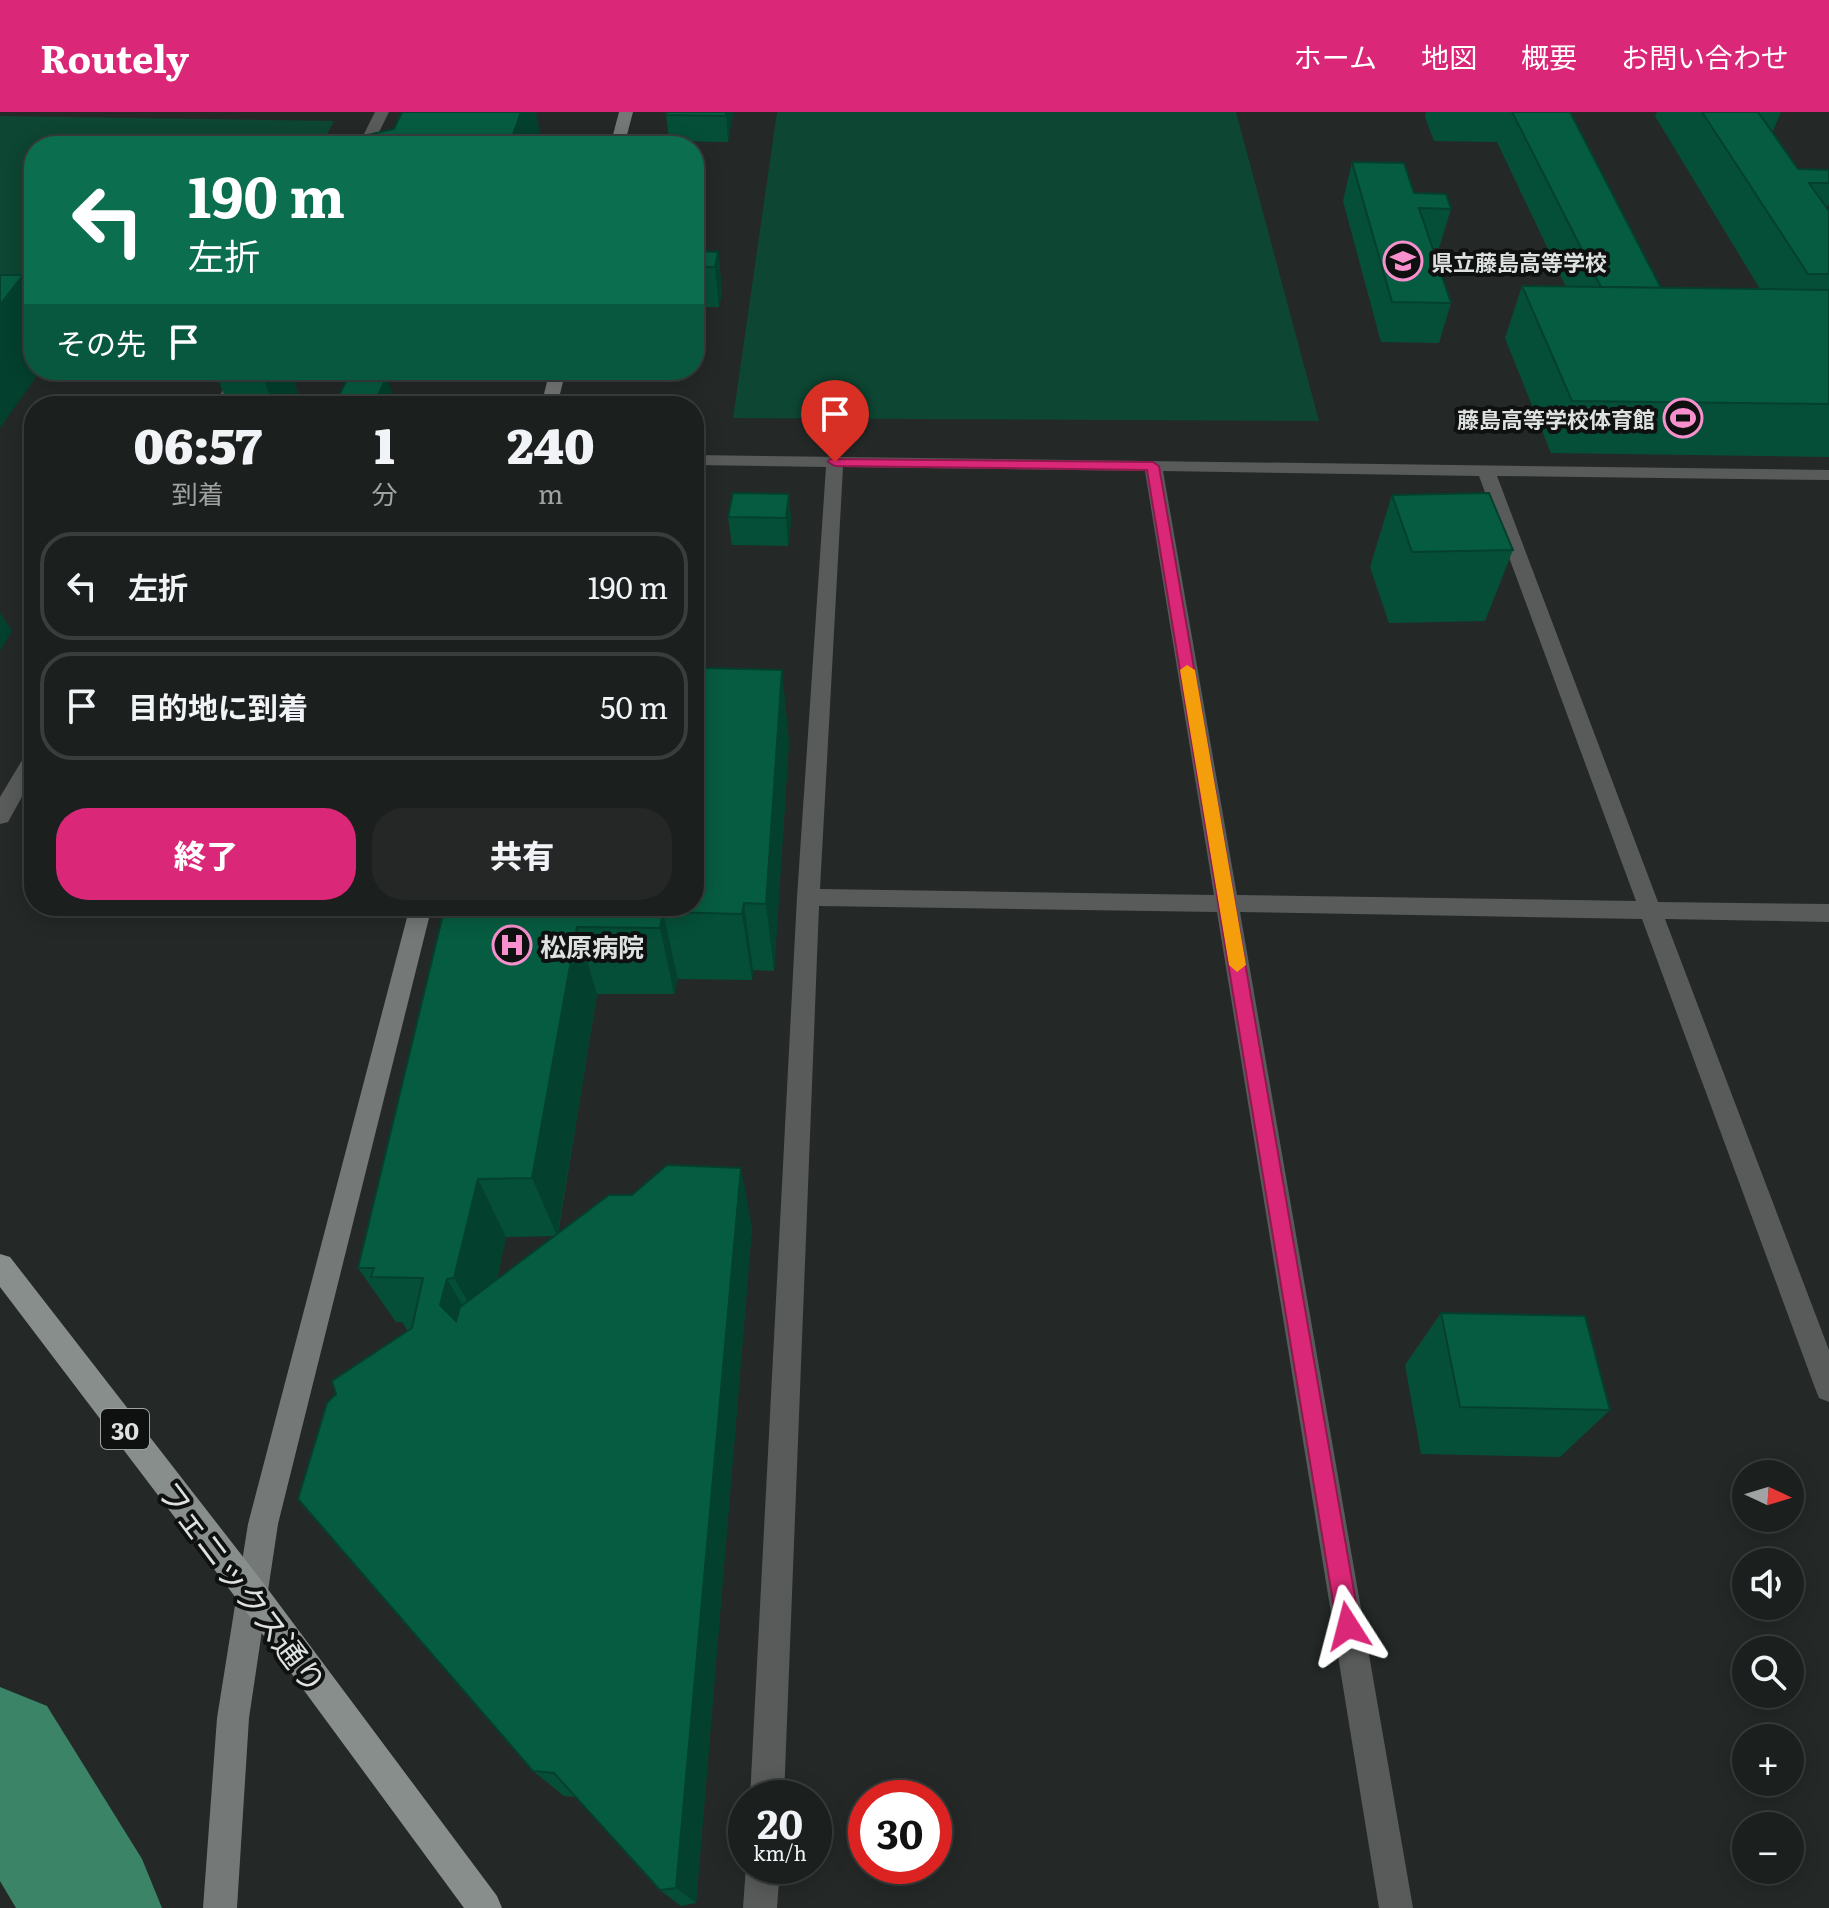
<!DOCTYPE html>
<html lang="ja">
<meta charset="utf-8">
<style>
:root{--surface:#1b1f1d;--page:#242726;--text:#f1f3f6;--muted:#a0a2a4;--line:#393d3b;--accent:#db2777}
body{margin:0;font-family:Literata,"Noto Sans JP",serif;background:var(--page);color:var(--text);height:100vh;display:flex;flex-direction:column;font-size:30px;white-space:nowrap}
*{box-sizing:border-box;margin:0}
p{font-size:26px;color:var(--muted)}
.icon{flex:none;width:44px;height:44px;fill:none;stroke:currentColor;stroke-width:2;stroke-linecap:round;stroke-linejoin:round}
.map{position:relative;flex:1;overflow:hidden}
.drawer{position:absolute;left:24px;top:284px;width:680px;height:520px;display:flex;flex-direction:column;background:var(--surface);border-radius:32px;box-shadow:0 4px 20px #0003,0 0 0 2px var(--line)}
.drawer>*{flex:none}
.guide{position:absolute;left:24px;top:24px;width:680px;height:244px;border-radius:32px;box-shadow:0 4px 20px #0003,0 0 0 2px var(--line);background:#0b6e4f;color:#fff;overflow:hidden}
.needle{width:52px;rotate:94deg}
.controls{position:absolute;left:1732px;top:1348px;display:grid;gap:16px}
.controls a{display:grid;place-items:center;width:72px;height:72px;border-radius:50%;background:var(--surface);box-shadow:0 4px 20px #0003,0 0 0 2px var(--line);font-size:40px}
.speed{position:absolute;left:728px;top:1668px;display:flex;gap:16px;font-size:40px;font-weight:700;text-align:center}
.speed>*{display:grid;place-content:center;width:104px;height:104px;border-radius:50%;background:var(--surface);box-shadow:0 4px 20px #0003,0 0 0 2px var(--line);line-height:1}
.speed small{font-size:20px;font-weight:400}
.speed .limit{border:12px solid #d22;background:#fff;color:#111}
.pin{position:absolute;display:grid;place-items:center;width:68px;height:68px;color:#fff;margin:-82px -34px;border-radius:50% 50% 50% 0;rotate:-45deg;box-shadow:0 0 8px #0007}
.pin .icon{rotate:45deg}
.me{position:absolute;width:88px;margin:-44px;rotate:351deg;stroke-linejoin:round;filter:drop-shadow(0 0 6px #0008)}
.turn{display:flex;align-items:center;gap:28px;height:168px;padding:0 32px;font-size:36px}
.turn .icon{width:104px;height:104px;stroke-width:2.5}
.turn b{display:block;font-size:56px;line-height:68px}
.then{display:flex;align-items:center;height:76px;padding:0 32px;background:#0003;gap:16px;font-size:30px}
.eta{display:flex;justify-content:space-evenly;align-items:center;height:136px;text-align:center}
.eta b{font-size:48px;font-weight:800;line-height:56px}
.action{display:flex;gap:16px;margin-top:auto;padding:16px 32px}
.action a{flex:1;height:92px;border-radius:32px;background:var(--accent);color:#fff;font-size:32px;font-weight:800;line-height:92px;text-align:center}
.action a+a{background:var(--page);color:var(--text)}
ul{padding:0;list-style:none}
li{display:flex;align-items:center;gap:24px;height:108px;margin:0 16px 12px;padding:0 16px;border:4px solid var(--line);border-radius:32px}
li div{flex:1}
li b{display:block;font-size:30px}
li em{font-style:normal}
header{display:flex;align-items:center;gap:48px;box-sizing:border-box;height:112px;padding:0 40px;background:var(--accent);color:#fff}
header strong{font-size:38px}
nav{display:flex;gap:44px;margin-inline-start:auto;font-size:28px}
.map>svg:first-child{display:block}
.green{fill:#0d4632}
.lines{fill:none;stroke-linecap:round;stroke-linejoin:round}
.river{fill:#3b8467;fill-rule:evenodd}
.street{fill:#595b5a;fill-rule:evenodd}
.secondary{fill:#747876;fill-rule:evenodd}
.primary{fill:#888e8b;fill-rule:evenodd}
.wall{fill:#054f38;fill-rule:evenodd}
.shaded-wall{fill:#04402e}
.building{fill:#065c41;stroke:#04402e;stroke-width:2}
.route{fill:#db2777;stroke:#8e194d;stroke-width:2}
.slow{fill:#f59e0b}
.labels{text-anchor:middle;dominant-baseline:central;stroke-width:8;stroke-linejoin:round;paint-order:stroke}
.far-poi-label{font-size:22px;font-weight:bold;fill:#dde1df;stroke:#0f1110;text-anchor:start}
.shield{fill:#0f1110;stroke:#9fa3a1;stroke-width:2}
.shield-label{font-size:24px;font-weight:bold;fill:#dde1df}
.poi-label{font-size:26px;font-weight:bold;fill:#dde1df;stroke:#0f1110;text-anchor:start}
.near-street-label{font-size:32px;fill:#dde1df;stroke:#0f1110}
</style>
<header>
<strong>Routely</strong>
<nav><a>ホーム</a><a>地図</a><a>概要</a><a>お問い合わせ</a></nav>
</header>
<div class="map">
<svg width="1829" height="1796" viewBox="0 0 1829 1796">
<rect width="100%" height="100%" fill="#242927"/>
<!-- green -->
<g class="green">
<polygon points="777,0 1236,0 1319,309 733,306"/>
<polygon points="0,4 334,9 321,34 34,34 34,215 0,214"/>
</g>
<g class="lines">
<!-- river -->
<polygon class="river" points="0,1575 47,1594 142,1747 162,1796 16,1796 0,1769"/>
<!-- street -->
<g class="street">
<polygon points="375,0 389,0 372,34 358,34"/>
<polygon points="234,258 250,258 230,294 214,294"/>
<path d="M694 343 1829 358V368L1497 364 1658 790 1829 792V810L1665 807 1829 1238V1290L1819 1286 1815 1276 1642 807 1240 800 1413 1796H1379L1217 800 819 794 784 1686H750L797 785 826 355 694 353ZM843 355 1145 359 1214 783 820 777ZM1163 359 1479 364 1636 789 1237 783Z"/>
<polygon points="34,638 34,663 8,710 0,712 0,685 27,640"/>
<polygon points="746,1754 780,1754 777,1796 743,1796"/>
</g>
<!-- secondary -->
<g class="secondary">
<polygon points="619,0 633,0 624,34 610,34"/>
<polygon points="550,258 566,258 557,294 541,294"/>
<polygon points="410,794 432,794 278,1412 249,1606 237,1796 203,1796 217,1606 248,1412"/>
</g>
<!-- primary -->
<polygon class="primary" points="0,1142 10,1145 261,1468 497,1784 502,1796 464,1796 239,1490 0,1175"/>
</g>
<!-- wall -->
<g class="wall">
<polygon points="667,0 733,0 728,30 669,29 666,3"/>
<polygon points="1426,0 1570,0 1661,176 1760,177 1655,4 1657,0 1781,0 1772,21 1798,57 1829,58 1829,92 1827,96 1829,99 1829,345 1551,341 1505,226 1522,174 1566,175 1497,30 1434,29 1425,5"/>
<polygon points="1352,50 1414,81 1451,97 1439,136 1433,136 1451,191 1439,231 1381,230 1343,89"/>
<polygon points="694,139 718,140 722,179 719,195 694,195"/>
<polygon points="214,258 290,258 300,287 297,294 229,294"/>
<polygon points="789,382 791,410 788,434 732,433 728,405"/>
<polygon points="1392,383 1513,438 1485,509 1389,511 1370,455"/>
<path d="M789 629 774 859 753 858 752 868 678 867 674 882H597L558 1122 752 1115 696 1791 681 1794 660 1778 576 1685 564 1684 533 1659 408 1219 402 1210H396L358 1156 445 794H694ZM555 1124 497 1167 506 1125Z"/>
<polygon points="1441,1201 1610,1298 1560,1345 1421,1342 1405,1253"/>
</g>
<!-- shaded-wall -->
<g class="shaded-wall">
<polygon points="521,0 536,0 540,21 536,34 509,34"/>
<polygon points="726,0 733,0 733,2 728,30"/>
<polygon points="718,140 722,179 719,195 715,155"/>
<polygon points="23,163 34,185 34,258 41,258 0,316 0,193"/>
<polygon points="260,258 290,258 300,287 297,294 274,294"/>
<polygon points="387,264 396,292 395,294 373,294"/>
<polygon points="789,382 791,410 788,434 786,406"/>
<polygon points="0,500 12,519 0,539"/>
<polygon points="782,558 789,629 774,859 766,792"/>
<polygon points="744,791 753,858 752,868 742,802"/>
<polygon points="663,800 678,867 674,882 660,816"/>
<polygon points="577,815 597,882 557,1124 532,1066"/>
<polygon points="741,1056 752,1115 696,1791 676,1776"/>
<polygon points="478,1067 506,1125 485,1220 454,1166"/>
<polygon points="447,1167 479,1221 472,1246 440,1193"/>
</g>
<!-- building -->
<g class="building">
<polygon points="402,0 521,0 509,34 350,34 354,26 394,17"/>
<polygon points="667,0 726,0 726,4 666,3"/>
<polygon points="1512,0 1570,0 1661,176 1601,175"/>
<polygon points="1702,0 1758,0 1798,57 1829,58 1829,71 1809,71 1829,99 1829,162 1808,162"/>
<polygon points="1352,50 1404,51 1414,81 1446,82 1451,97 1419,96 1451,191 1392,190"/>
<polygon points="694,139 718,140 715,155 694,155"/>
<polygon points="0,163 23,163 0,193"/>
<polygon points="1522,174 1829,178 1829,292 1572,289"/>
<polygon points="349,263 387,264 373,294 334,294"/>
<polygon points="733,381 789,382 786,406 728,405"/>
<polygon points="1489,381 1513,438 1412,440 1392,383"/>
<polygon points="703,556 782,558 766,792 744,791 742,802 663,800 660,816 577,815 532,1066 478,1067 454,1166 447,1167 440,1193 456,1209 460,1195 609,1083 632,1083 667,1053 741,1056 676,1776 660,1778 554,1661 533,1659 298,1387 327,1291 336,1282 332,1269 412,1216 423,1166 371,1165 374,1156 358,1156 445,794 694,794 694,620"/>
<polygon points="1441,1201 1585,1204 1610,1298 1460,1295"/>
</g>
<!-- route -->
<polygon class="route" points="830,347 1153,350 1159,354 1360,1514 1357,1522 1348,1525 1340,1522 1337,1514 1147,358 835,354 828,350"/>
<!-- slow -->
<polygon class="slow" points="1187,553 1195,558 1246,853 1237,860 1229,853 1180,558"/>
<!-- icons -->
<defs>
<g id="school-ring" transform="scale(2)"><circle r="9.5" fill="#0f1110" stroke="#f790cd" stroke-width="1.5"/><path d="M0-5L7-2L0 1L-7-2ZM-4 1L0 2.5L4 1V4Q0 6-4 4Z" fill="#f790cd"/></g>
<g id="stadium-ring" transform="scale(2)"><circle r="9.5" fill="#0f1110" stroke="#f790cd" stroke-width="1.5"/><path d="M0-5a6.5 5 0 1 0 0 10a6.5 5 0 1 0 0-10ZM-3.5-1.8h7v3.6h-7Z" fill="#f790cd"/></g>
<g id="hospital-ring" transform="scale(2)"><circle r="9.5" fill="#0f1110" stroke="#f790cd" stroke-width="1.5"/><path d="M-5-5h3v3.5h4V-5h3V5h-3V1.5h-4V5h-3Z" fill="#f790cd"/></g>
</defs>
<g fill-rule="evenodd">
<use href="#school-ring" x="1403" y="149"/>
<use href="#stadium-ring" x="1683" y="306"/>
<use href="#hospital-ring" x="512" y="833"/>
</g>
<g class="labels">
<!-- far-poi labels -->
<g class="far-poi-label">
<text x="1431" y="149">県立藤島高等学校</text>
<text x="1655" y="306" text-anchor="end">藤島高等学校体育館</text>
</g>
<!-- shield labels -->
<rect class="shield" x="101" y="1297" width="48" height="40" rx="6"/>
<g class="shield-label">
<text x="125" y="1317">30</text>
</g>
<!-- poi labels -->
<g class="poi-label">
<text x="540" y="833">松原病院</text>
</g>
<!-- near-street labels -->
<g class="near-street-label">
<text transform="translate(244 1474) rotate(53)">フェニックス通り</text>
</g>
</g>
</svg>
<div class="controls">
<a><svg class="needle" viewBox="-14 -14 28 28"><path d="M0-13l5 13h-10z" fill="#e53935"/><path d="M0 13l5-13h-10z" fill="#a0a2a4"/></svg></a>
<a><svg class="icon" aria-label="sound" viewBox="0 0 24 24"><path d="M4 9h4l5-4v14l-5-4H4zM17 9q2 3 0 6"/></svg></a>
<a><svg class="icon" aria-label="search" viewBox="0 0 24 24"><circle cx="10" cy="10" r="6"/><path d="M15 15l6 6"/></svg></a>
<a>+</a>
<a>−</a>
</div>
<div class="speed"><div>20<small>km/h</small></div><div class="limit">30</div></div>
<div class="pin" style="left:835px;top:350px;background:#d93025"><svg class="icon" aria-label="arrive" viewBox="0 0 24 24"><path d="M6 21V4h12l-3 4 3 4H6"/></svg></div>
<svg class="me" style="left:1348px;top:1514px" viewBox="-20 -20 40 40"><path d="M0-17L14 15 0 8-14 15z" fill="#db2777" stroke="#fff" stroke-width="4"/></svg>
<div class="guide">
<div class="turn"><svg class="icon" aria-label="left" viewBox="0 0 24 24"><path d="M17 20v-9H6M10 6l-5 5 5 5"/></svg><div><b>190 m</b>左折</div></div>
<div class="then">その先<svg class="icon" aria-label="arrive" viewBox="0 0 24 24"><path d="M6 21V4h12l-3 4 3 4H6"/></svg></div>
</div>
<section class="drawer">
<div class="eta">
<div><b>06:57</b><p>到着</p></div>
<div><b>1</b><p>分</p></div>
<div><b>240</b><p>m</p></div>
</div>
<ul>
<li><svg class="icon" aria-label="left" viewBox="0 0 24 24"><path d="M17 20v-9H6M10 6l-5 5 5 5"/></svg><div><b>左折</b></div><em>190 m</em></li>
<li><svg class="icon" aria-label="arrive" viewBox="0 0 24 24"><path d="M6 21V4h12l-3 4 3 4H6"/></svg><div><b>目的地に到着</b></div><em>50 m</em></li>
</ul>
<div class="action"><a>終了</a><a>共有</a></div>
</section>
</div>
